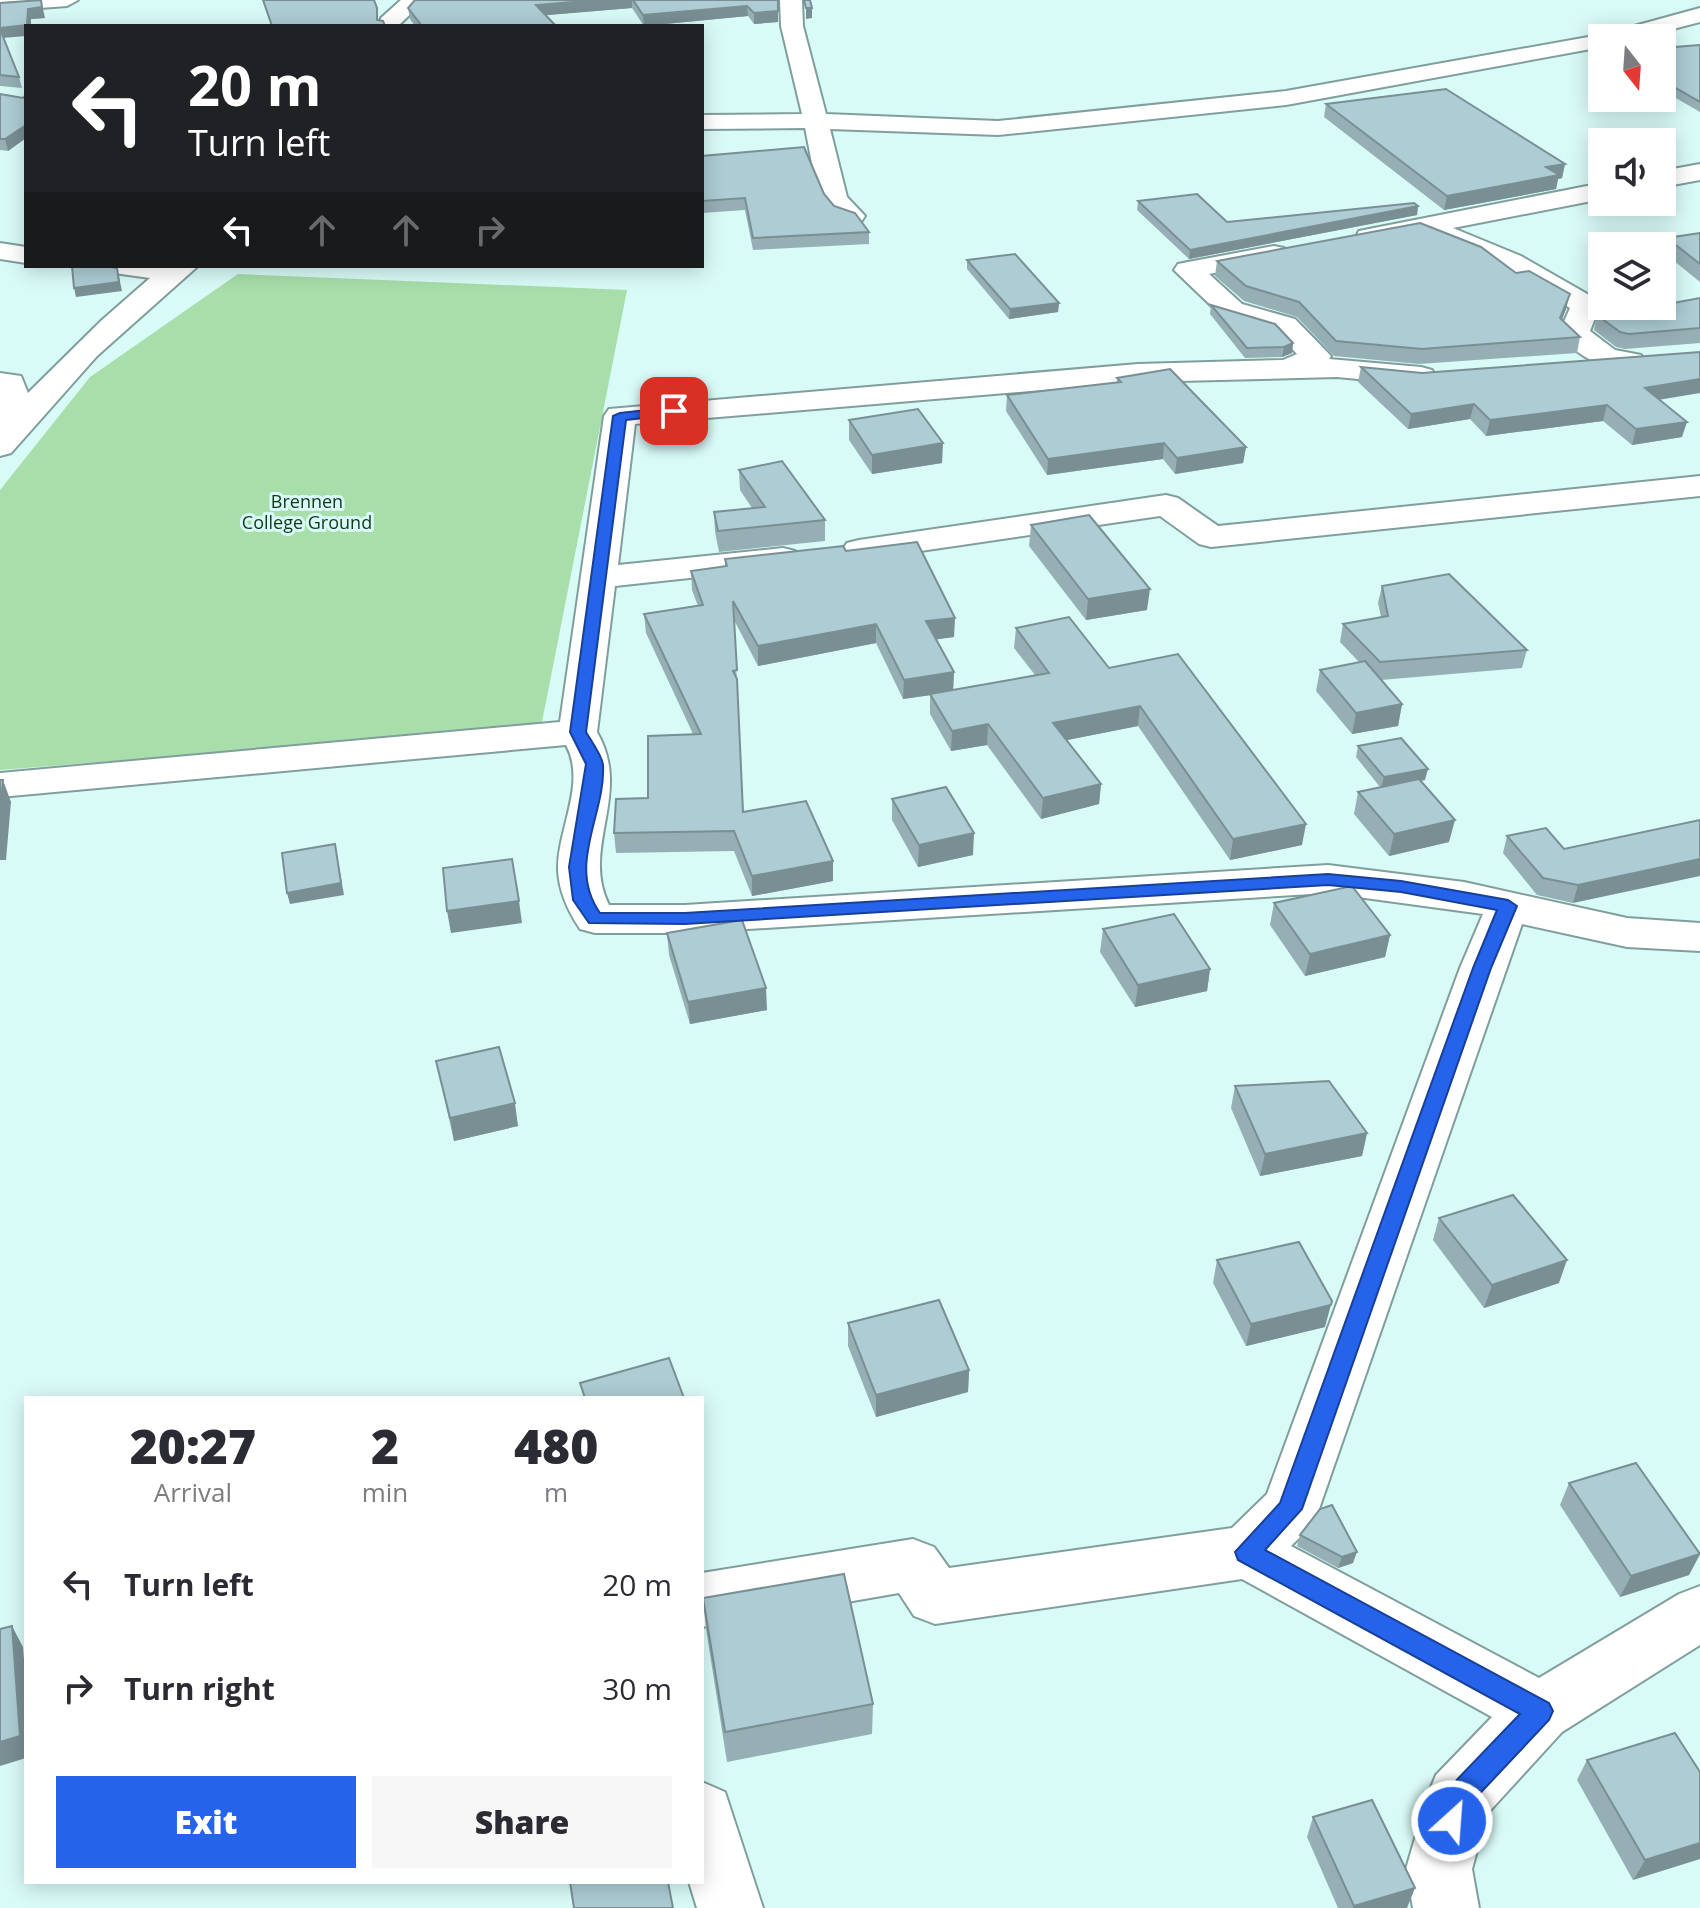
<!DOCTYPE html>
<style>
:root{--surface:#fff;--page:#f7f7f7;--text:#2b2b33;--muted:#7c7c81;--accent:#2563eb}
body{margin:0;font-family:"Open Sans",sans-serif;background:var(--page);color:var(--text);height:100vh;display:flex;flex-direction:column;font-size:30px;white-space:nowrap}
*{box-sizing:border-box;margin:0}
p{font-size:26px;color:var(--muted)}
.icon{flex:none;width:44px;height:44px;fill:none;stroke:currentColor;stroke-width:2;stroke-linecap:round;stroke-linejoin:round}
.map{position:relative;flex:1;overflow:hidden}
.details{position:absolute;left:24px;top:1396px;width:680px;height:488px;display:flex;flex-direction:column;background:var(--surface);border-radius:0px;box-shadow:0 4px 20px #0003}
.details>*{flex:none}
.hud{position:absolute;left:24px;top:24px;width:680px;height:244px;border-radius:0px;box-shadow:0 4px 20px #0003;background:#202124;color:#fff;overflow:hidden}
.needle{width:52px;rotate:163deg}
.buttons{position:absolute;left:1588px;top:24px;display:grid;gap:16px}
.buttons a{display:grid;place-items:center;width:88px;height:88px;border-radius:0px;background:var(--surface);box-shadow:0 4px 20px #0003;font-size:40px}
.pin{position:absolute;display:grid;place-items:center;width:68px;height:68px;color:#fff;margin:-34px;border-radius:16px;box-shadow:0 4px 12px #0006}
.me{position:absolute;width:88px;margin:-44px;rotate:26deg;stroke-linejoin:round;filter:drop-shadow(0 0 6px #0008)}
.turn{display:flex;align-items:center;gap:28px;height:168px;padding:0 32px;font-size:36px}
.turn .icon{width:104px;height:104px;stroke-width:2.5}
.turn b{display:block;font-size:56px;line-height:68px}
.lanes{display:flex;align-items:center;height:76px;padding:0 32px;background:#0003;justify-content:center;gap:40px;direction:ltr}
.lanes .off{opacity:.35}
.eta{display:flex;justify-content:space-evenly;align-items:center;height:136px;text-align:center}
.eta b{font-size:48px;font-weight:800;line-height:56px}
.primary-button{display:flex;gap:16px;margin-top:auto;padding:16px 32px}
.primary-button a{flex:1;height:92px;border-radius:0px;background:var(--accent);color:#fff;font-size:32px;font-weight:800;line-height:92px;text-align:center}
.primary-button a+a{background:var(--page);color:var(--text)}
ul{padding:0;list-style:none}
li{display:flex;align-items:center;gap:24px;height:104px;padding:0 32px}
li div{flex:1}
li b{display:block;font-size:30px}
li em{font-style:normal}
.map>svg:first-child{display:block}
.green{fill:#a7dea9}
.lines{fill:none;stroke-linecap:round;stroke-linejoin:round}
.minor-casing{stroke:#7f9e9c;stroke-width:4}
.minor{fill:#fff;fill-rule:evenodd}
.wall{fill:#95afb5}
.shaded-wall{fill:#798f94}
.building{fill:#adccd3;stroke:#798f94;stroke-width:2}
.route{fill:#2563eb;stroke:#184099;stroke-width:2}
.labels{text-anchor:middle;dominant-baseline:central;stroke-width:6;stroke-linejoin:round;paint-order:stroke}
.far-park-label{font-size:18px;fill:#113917;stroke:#d9fbf8}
</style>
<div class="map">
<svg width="1700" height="1908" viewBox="0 0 1700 1908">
<rect width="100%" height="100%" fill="#d9fbf8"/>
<!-- green -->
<polygon class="green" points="238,274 627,290 541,727 0,770 0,490 90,377"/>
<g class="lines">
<!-- minor casing -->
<g class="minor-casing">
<g id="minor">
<polygon points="0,0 78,0 67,6 0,11"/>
<polygon points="401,0 425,0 398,26 380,26 381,18"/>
<path d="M780 0H802L803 26 826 114 998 121 1286 91 1605 34 1700 8V22L1639 38H1602V47L1286 105 998 135 830 129 847 197 865 216 861 222C818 232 812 157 805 128L702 129V115L802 114 781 26Z"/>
<polygon points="1700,164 1700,180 1662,187 1662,171"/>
<path d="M1602 183V199L1453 228 1521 256 1596 299 1600 305 1590 331 1615 350 1641 355 1645 361 1641 367C1611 375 1576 357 1559 333L1570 308 1501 268 1424 234 1369 245 1359 243 1356 237 1359 231 1369 229Z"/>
<polygon points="0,243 26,247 26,263 0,259"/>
<path d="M1274 246 1284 248 1288 254 1284 260 1209 274 1242 304 1295 319 1331 356 1329 359 1421 367 1432 370 1436 376 1432 382 1421 385 1337 377 1138 382 635 424 618 565 783 548 795 551 800 558 795 565 783 568 615 586 597 732C633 794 580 847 609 905H685L1328 865 1464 882 1627 918 1700 923V951L1627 947 1522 924 1319 1509 1310 1527 1291 1546 1539 1678 1679 1594 1700 1586V1645L1562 1732 1487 1814 1472 1869 1479 1908H1413L1406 1869 1427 1797 1436 1775 1492 1717 1242 1579 935 1624 914 1616 899 1593 702 1627V1573L913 1539 934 1547 949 1568 1232 1528 1267 1494 1460 968 1483 914 1328 893 685 933H595L580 929C568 911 559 892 558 870 557 830 587 783 566 745L0 797V773L560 722 604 416 609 409 1138 364 1283 360 1297 354 1275 331 1222 316 1174 270 1178 264 1188 262Z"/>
<polygon points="103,266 198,266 97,356 11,453 0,456 0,373 21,376 28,393 102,320 150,278 107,272"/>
<polygon points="1700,476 1700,496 1211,547 1199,544 1160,516 859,560 847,557 842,550 847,543 859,540 1166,495 1178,498 1218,526"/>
<polygon points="702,1782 725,1792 763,1908 697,1908 689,1882 702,1882"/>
</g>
</g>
<!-- minor -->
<use href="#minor" class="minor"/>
</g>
<!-- wall -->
<g class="wall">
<polygon points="415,0 778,0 778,22 754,24 748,16 644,26 632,8 545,15 556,26 415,26 410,19 408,8"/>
<polygon points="0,3 45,18 31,19 4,38 19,77 22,88 0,86"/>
<polygon points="1700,45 1700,112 1662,90 1662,48"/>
<polygon points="0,94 23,98 26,95 26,138 8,151 0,150"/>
<polygon points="1326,104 1565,164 1562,178 1558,179 1556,189 1444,210 1324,117"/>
<polygon points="702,156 824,194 834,206 869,232 869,244 753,250 745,210 702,213"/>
<polygon points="1138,201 1227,222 1418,206 1417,215 1189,259 1137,210"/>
<polygon points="1700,233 1700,282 1663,252 1667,238"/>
<polygon points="967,260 1059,303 1058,312 1009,319 967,269"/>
<polygon points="1217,261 1566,309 1562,320 1580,337 1577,353 1419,364 1334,356 1297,317 1244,301 1215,276"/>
<polygon points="1700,298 1700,343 1625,349 1616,347 1594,330 1597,315 1613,313"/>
<polygon points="1211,305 1293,343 1292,353 1282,357 1245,358 1210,314"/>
<polygon points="1361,367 1660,400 1682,437 1632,445 1603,421 1486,436 1470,419 1408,429 1358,382"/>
<polygon points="1117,378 1246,447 1243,463 1175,474 1163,459 1047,475 1006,411 1007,395 1117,382"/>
<polygon points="849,420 942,463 872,474 849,440"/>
<polygon points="739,470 825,520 825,541 719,552 715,532 714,512 752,508 740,490"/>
<polygon points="1031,525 1147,610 1086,620 1029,546"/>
<polygon points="846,551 954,637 935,639 954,672 953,690 1035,675 1014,648 1016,628 1109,668 1302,845 1230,860 1138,726 1067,740 1101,784 1099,804 1041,819 987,745 951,751 930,714 930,695 903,699 876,643 758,666 734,620 743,812 833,881 752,896 734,851 616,853 614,833 648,798 693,734 646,633 644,614 698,606 692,590 691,571 725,566 725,559"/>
<polygon points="1382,586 1527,650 1522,668 1381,680 1402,704 1398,726 1352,734 1316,691 1320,670 1359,662 1340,642 1343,624 1381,617 1378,603"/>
<polygon points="1358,746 1425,780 1420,781 1449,842 1389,856 1354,814 1358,792 1380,787 1356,757"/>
<polygon points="892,799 973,855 918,867 892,820"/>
<polygon points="1700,820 1573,903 1537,895 1503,853 1507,836 1564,849"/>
<polygon points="1274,903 1390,935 1385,957 1305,976 1270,925"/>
<polygon points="1103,929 1210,969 1207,991 1135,1007 1100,952"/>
<polygon points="667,933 767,1010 690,1024 669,955"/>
<polygon points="436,1061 518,1126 454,1141"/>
<polygon points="1235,1086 1367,1133 1362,1156 1260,1176 1231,1108"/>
<polygon points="1439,1218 1559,1283 1484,1308 1433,1240"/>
<polygon points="1217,1260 1325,1327 1246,1346 1213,1283"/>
<polygon points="848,1323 969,1370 968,1392 876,1417 848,1346"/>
<polygon points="1569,1483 1700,1554 1689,1575 1620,1597 1560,1505"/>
<polygon points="1300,1535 1353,1563 1338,1568 1297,1546"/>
<polygon points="703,1598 873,1704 872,1734 727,1762 706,1629"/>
<polygon points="1587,1760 1700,1772 1633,1880 1577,1780"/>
<polygon points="1313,1817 1407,1908 1338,1908 1307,1837"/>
</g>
<!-- shaded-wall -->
<g class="shaded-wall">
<polygon points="41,0 45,18 31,19 31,26 26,26 26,36 2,38 0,28"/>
<polygon points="597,0 632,0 632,8 537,16 536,5"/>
<polygon points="778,0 778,22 754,24 754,13"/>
<polygon points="747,6 748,16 644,26 643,15"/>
<polygon points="806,8 812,8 812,18 806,19"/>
<polygon points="26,125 26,138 8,151 5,139"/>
<polygon points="1565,164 1562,178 1558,179 1556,189 1444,210 1447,196 1546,167"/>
<polygon points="1418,206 1417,215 1189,259 1190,250"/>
<polygon points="117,268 122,291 76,297 74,288"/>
<polygon points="1570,294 1566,309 1556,334 1560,318"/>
<polygon points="1059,303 1058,312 1009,319 1010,309"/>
<polygon points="1293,343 1292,353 1282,357 1284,347"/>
<polygon points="1700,379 1700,393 1640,403 1645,388"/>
<polygon points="1474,404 1470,419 1408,429 1411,414"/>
<polygon points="1607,405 1603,421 1486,436 1490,420"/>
<polygon points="1687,422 1682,437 1632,445 1636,429"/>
<polygon points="943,443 942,463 872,474 872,455"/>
<polygon points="1164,443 1163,459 1047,475 1048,459"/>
<polygon points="1246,447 1243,463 1175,474 1177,458"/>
<polygon points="1150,589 1147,610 1086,620 1088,599"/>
<polygon points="955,618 954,637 925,641 926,621"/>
<polygon points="876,624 876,643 758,666 758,646"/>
<polygon points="954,672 953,692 903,699 904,680"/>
<polygon points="1402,704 1398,726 1352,734 1356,713"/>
<polygon points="1140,706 1138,726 1052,743 1053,723"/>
<polygon points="988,724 987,745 951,751 952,731"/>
<polygon points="1428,769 1425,780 1381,788 1384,777"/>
<polygon points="3,780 11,802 6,860 0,860 0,814"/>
<polygon points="1101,784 1099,804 1041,819 1043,798"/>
<polygon points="1455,820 1449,842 1389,856 1394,834"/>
<polygon points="1306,824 1302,845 1230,860 1233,839"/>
<polygon points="974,833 973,855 918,867 919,845"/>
<polygon points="335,844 344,895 290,904 287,893"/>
<polygon points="1700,859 1700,876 1573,903 1578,885"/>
<polygon points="833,861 833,881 752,896 752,876"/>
<polygon points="519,901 522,923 451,933 447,911"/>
<polygon points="1390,935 1385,957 1305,976 1310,954"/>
<polygon points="1210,969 1207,991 1135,1007 1138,985"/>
<polygon points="766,988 767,1010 690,1024 688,1002"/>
<polygon points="515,1103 518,1126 454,1141 450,1118"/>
<polygon points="1367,1133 1362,1156 1260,1176 1265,1154"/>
<polygon points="1567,1260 1559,1283 1484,1308 1492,1285"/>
<polygon points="1332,1301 1325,1327 1246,1346 1251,1324"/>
<polygon points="969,1370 968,1392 876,1417 876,1395"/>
<polygon points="1357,1552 1353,1563 1338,1568 1342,1557"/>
<polygon points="1700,1554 1689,1575 1620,1597 1631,1576"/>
<polygon points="12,1626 23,1647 26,1684 26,1758 0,1766 0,1742"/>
<polygon points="1700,1843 1700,1859 1633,1880 1645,1860"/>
<polygon points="1415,1888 1407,1908 1353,1908 1354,1906"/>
</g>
<!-- building -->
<g class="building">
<polygon points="41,0 42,7 28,9 27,25 0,28 0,3"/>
<polygon points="263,0 374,0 377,8 377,20 383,21 385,26 272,26"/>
<polygon points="415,0 597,0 536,5 556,26 422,26 408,8"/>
<polygon points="633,0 778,0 778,11 754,13 747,6 643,15"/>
<polygon points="804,0 810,0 812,8 806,8"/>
<polygon points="0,29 19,77 0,75"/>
<polygon points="1700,45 1700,102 1662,80 1662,48"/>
<polygon points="1446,89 1565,164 1546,167 1559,175 1447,196 1326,104"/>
<polygon points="0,94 23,98 26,95 26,125 5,139 0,139"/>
<polygon points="804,147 824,194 834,206 855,213 869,232 753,238 745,198 702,201 702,156"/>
<polygon points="1197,194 1227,222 1414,203 1418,206 1190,250 1138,201"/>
<polygon points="1420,223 1481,247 1516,273 1529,271 1570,294 1560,318 1580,337 1422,349 1336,341 1299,302 1246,286 1217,261"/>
<polygon points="1700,233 1700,264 1667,238"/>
<polygon points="1015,254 1059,303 1010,309 967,260"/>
<polygon points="72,266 106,266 117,268 119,282 74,288"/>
<polygon points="1700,298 1700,328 1629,334 1620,332 1597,315 1601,306 1613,313 1655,306 1662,306 1662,305"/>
<polygon points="1211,305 1275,324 1293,343 1284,347 1247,348"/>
<polygon points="1700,352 1700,379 1645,388 1687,422 1636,429 1607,405 1490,420 1474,404 1411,414 1361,367 1422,373"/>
<polygon points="1170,369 1246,447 1177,458 1164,443 1048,459 1007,395 1121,382 1117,378"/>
<polygon points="918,409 943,443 872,455 849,420"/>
<polygon points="782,461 825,520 718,531 714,512 765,507 739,470"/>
<polygon points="1089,515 1150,589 1088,599 1031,525"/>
<polygon points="917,542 955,618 926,621 954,672 904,680 876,624 758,646 733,601 737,670 733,671 737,679 743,812 806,801 833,861 752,876 734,831 614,833 616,799 648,798 648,736 701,734 644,614 703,605 691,571 727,566 725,559 843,546 846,551"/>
<polygon points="1449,574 1527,650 1380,662 1343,624 1388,616 1382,586"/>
<polygon points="1069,617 1109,668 1178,654 1306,824 1233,839 1140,706 1053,723 1101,784 1043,798 988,724 952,731 930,694 1049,673 1016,628"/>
<polygon points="1365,661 1402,704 1356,713 1320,670"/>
<polygon points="1401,738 1428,769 1384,777 1358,746"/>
<polygon points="1419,779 1455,820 1394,834 1358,792"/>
<polygon points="0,780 3,780 0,814"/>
<polygon points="946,787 974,833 919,845 892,799"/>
<polygon points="1700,820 1700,859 1578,885 1543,878 1507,836 1546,828 1564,849"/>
<polygon points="335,844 341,883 287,893 282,853"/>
<polygon points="512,859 519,901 447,911 443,868"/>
<polygon points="1352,886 1390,935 1310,954 1274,903"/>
<polygon points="1174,914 1210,969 1138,985 1103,929"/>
<polygon points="742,920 766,988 688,1002 667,933"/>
<polygon points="499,1047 515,1103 450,1118 436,1061"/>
<polygon points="1329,1081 1367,1133 1265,1154 1235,1086"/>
<polygon points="1513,1195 1567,1260 1492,1285 1439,1218"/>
<polygon points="1299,1242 1332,1301 1331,1305 1251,1324 1217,1260"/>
<polygon points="939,1300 969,1370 876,1395 848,1323"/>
<polygon points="669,1358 684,1398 585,1398 580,1383"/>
<polygon points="1636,1463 1700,1554 1631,1576 1569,1483"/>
<polygon points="1332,1505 1357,1552 1342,1557 1300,1535 1320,1509"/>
<polygon points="844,1574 873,1704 725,1732 703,1598"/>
<polygon points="12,1626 20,1736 0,1742 0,1629"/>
<polygon points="1675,1733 1700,1772 1700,1843 1645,1860 1587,1760"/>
<polygon points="1372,1800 1415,1888 1354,1906 1313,1817"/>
<polygon points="570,1882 668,1882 673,1908 574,1908"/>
</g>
<!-- route -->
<path class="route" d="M674 407 681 411 679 414 626 420 586 732C591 741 602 755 603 765 606 814 566 865 600 913H685L1328 874 1401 881 1508 900 1517 906 1491 968 1302 1509 1265 1550 1549 1703 1553 1711 1549 1720 1470 1804 1462 1830 1452 1834 1443 1830 1439 1821 1449 1788 1520 1714 1238 1560 1235 1552 1280 1503 1473 968 1497 910 1401 892 1328 885 685 924 589 923 573 900 569 867 586 764 570 732 613 416 620 413Z"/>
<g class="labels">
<!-- far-park labels -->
<g class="far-park-label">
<text x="307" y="501">Brennen<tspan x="307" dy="21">College Ground</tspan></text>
</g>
</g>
</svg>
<div class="buttons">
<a><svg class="needle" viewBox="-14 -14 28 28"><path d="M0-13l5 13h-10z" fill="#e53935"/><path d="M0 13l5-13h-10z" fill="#7c7c81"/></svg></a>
<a><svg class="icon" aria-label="sound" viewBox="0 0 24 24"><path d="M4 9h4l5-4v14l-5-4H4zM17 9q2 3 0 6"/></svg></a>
<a><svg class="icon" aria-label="layers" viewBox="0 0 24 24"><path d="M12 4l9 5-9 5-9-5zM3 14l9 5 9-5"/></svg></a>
</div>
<div class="pin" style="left:674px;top:411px;background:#d93025"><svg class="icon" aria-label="arrive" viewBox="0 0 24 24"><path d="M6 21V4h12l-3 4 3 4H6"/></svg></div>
<svg class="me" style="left:1452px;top:1821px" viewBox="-20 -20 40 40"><circle r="17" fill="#2563eb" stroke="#fff" stroke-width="3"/><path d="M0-11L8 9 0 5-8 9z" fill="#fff"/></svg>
<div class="hud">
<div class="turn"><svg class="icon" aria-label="left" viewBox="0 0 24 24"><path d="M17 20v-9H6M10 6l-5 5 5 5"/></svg><div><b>20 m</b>Turn left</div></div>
<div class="lanes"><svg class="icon" aria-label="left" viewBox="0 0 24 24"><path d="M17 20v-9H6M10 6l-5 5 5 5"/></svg><svg class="icon off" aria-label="ahead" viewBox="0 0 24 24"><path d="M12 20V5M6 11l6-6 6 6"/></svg><svg class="icon off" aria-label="ahead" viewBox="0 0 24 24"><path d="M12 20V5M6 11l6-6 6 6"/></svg><svg class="icon off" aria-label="right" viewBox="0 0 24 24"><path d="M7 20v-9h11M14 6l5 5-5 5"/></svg></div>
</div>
<section class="details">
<div class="eta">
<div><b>20:27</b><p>Arrival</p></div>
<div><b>2</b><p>min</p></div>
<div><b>480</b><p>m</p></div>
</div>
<ul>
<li><svg class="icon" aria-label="left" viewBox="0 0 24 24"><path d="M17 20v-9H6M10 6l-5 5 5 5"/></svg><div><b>Turn left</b></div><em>20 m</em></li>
<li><svg class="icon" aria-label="right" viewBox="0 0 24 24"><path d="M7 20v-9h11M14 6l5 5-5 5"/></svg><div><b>Turn right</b></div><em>30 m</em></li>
</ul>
<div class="primary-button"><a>Exit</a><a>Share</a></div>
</section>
</div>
